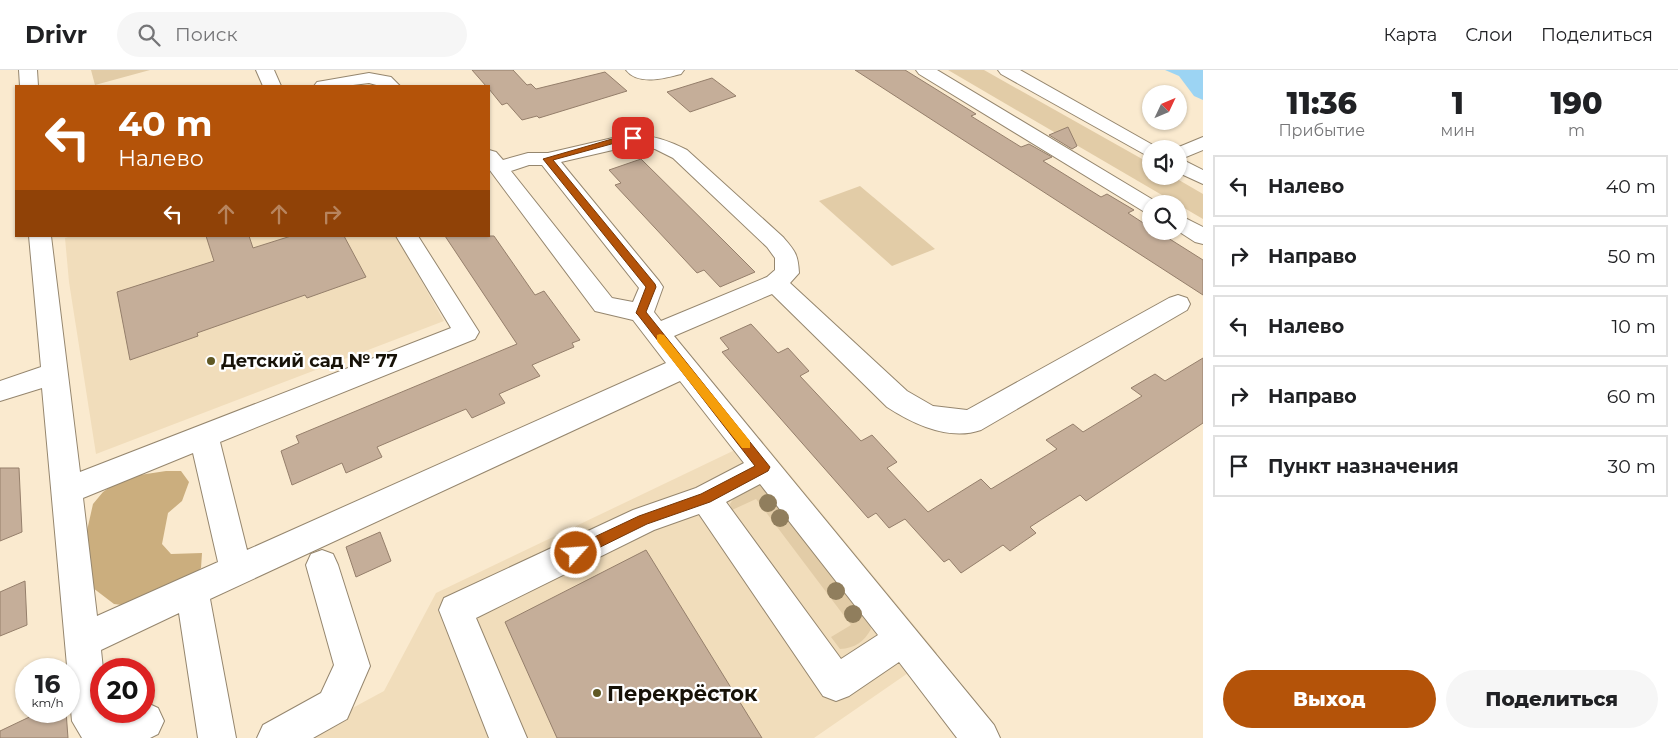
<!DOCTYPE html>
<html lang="ru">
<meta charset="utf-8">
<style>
:root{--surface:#fff;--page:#f6f6f6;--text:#202124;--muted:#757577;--line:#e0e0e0;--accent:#b45309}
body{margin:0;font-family:Montserrat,sans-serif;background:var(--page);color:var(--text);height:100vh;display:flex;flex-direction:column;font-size:19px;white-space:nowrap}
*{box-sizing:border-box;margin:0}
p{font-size:16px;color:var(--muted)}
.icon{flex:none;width:28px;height:28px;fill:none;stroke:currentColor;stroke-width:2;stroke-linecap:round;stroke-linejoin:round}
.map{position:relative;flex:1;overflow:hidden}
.drawer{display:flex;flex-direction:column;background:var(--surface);width:475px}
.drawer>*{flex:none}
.top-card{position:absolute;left:15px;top:15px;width:475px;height:152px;border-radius:0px;box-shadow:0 1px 4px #0004;background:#b45309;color:#fff;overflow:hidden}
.needle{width:32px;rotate:46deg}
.fabs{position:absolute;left:1142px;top:15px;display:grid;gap:10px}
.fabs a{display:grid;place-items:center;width:45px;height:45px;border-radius:50%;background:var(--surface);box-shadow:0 1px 4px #0004;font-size:25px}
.speed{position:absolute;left:15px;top:588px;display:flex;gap:10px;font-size:25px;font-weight:700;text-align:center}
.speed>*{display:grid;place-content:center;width:65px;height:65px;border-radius:50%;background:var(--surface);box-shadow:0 1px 4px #0004;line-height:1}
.speed small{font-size:12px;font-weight:400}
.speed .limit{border:8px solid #d22;background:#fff;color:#111}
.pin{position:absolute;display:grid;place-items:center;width:42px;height:42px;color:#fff;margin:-21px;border-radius:10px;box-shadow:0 2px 8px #0006}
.me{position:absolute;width:55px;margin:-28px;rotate:64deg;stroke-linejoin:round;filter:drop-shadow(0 0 4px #0008)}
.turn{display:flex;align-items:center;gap:18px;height:105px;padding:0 20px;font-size:22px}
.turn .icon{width:65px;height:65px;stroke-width:2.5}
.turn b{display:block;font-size:35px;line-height:42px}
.lanes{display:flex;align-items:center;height:48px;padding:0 20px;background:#0003;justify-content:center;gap:25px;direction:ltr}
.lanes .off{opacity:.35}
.eta{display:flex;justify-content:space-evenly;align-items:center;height:85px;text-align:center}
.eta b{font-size:30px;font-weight:800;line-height:35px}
.button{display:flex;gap:10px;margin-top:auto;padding:10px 20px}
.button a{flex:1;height:58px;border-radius:30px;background:var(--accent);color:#fff;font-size:20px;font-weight:800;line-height:58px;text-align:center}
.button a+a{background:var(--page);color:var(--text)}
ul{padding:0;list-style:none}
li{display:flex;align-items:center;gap:15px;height:62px;margin:0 10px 8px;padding:0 10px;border:2px solid var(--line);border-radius:0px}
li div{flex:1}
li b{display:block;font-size:19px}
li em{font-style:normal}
header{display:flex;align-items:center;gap:30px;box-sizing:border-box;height:70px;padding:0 25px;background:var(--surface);border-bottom:1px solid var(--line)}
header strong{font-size:24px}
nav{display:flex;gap:28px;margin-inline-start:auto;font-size:18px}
.search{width:350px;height:45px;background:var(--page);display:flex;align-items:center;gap:12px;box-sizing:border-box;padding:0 18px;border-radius:28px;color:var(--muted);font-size:19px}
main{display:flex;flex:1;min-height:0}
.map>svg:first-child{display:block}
.built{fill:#f1ddbb}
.green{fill:#e2cca7}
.forest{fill:#cbae7e}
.water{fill:#9cd4f3}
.building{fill:#c5ae99;stroke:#957f6b}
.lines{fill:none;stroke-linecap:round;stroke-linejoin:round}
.minor-casing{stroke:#95866e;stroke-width:2}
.minor{fill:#fff;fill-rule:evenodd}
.tree{fill:#907e5d}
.route{fill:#b45309;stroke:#753606}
.slow{fill:#f59e0b}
.poi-dot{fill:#5f5824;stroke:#fff;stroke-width:2}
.labels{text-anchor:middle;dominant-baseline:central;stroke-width:4.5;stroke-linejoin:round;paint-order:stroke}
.poi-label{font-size:18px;font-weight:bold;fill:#171208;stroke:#fff;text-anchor:start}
.near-poi-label{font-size:21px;font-weight:bold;fill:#171208;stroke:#fff;text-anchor:start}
</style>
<header>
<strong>Drivr</strong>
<div class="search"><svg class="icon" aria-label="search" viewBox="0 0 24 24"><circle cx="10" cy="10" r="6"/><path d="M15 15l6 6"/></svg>Поиск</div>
<nav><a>Карта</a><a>Слои</a><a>Поделиться</a></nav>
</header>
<main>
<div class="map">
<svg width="1203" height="668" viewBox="0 0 1203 668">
<rect width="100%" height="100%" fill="#faeacf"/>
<!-- built -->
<g class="built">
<polygon points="71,166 396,166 444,251 96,384 69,212 65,168"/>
<polygon points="760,368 937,583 814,668 297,668 384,621 436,523"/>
</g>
<!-- green -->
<g class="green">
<polygon points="91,0 150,0 95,15"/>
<polygon points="948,0 984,0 1151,94 1151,106 1172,106 1203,124 1203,149"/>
<polygon points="860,116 935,179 892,196 819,131"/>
<path d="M761 415 769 421 868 549 871 559C864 572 855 578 840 579L831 567 851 555 756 429 732 440 730 434C737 422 748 416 761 415Z"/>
</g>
<!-- forest -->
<polygon class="forest" points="166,401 181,401 189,412 182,431 168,443 162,474 171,484 202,483 201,498 186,511 129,536 114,534 93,518 88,506 89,477 86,465 93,434 103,422 117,412 133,406"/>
<!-- water -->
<polygon class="water" points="1165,0 1203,0 1203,30 1194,26 1179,6"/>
<!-- building -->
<g class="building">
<polygon points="472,0 513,0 527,15 531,14 536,19 605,2 627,21 539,48 537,46 522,50 507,33 502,35 489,19 489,16 486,16"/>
<polygon points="855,0 905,0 976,44 971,46 1021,77 1029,74 1052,87 1043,91 1101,127 1107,124 1134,140 1128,143 1151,158 1151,161 1157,161 1203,190 1203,225"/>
<polygon points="712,8 736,26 690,42 667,22"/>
<polygon points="1068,57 1077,76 1072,79 1049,65"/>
<polygon points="641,89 726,173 755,202 720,217 704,200 697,203 615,115 621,113 609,100"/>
<polygon points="206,166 249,166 253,178 291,166 344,166 366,207 307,228 305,225 197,263 198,266 130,290 117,222 214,191"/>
<polygon points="445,166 494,166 535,225 544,221 580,270 572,273 574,277 532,295 540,306 499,324 505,333 472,348 466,339 377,377 382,387 346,403 342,393 292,415 281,381 299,373 296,366 517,274"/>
<polygon points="751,254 778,283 788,278 809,301 800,306 861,371 872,365 897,392 887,398 928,442 981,409 991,419 1057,379 1046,370 1073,354 1083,362 1142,326 1131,318 1155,304 1165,311 1203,288 1203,353 1086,431 1080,425 1030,457 1036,463 1010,481 1003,475 961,503 949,489 944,492 905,449 889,458 876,443 868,448 722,282 729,279 720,268"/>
<polygon points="0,398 19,398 22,462 0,471"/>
<polygon points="380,462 391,491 356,507 346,477"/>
<polygon points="646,480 762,668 557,668 505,552"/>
<polygon points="25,511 27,555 0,566 0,522"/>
<polygon points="42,641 66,641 68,668 0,668 0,661"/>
</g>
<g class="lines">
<!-- minor casing -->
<g class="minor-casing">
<g id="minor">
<polygon points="19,0 37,0 38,16 20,16"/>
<polygon points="256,0 274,0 281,16 263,16"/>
<path d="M626 0H684L681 4C666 8 638 16 626 0Z"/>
<polygon points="916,0 937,0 1160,134 1151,134 1151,143 1143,141 919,4"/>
<polygon points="998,0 1020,0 1160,79 1151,79 1151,86 1144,84 1001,4"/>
<polygon points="369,3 391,7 400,16 380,16 369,13 345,16 314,16 317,12 323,11"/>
<path d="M630 64C651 65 668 70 687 80L783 167C795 181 798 184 799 203L790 213 907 321 933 336 967 340 1169 228 1178 225 1187 228 1190 234 1187 240 981 360C949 371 913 354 887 337L772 224 674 266 994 655 1000 668H957L899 592 849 626 836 631 823 626 699 444 654 460 476 548 527 668H489L439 540 444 528 633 440 696 418 744 393 680 311 210 529 236 668H198L179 543 101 580 103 599H101V641H108L110 644 144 641 145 632 158 638 164 651 158 664 150 668H82L72 651 42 318 0 331V311L41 297 29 166H51L80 402 451 258 396 166H418L479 262 475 269 220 372 247 480 666 293 633 250 595 241 489 99V80L496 82 503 90 528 83H548ZM630 76 655 79 673 88 767 177 775 188V200L767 207 661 251 654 242 663 217 659 211 561 92ZM529 95H542L639 218 633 232 612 228 511 101ZM193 383 218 492 97 546 83 428ZM760 414 878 565 841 589 726 432Z"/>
<polygon points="1203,67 1203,80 1181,89 1203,100 1203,114 1179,103 1179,79 1174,79"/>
<polygon points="1179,145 1203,157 1203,174 1195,172 1178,161"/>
<polygon points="322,480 333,484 338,495 370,596 347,649 313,668 257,668 263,655 321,623 334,595 306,495 311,484"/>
</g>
</g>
<!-- minor -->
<use href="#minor" class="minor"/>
</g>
<!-- trees -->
<g class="tree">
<circle cx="768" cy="433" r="9"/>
<circle cx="780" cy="448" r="9"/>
<circle cx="836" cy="521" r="9"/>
<circle cx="853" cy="544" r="9"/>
</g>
<!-- route -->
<polygon class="route" points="633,66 636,67 636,70 615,73 553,90 655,214 656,217 646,242 770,397 768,401 710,432 647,454 576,489 571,487 569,483 571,478 639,446 701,424 755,396 638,245 636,243 646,217 543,89 612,69"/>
<!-- slow -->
<polygon class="slow" points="660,264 664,265 750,371 750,378 742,378 657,271 657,265"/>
<!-- markers -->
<g class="poi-dot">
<circle cx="211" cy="291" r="5"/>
<circle cx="597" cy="623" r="5"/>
</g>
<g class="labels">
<!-- poi labels -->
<g class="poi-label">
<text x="221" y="291">Детский сад № 77</text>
</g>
<!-- near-poi labels -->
<g class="near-poi-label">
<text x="607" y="623">Перекрёсток</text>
</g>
</g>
</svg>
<div class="fabs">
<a><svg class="needle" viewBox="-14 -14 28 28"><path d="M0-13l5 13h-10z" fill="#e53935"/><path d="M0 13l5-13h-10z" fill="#757577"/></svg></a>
<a><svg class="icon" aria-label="sound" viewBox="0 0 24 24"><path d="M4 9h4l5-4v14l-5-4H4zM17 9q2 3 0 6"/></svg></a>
<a><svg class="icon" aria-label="search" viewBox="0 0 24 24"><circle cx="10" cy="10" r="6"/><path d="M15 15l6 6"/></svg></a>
</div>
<div class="speed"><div>16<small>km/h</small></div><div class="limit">20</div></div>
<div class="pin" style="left:633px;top:68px;background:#d93025"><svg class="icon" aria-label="arrive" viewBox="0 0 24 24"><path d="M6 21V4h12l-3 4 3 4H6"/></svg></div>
<svg class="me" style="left:576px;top:483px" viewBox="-20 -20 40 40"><circle r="17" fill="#b45309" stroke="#fff" stroke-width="3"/><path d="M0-11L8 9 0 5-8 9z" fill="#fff"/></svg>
<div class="top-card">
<div class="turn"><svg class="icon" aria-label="left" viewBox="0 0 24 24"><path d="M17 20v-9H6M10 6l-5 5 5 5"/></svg><div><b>40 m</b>Налево</div></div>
<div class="lanes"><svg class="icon" aria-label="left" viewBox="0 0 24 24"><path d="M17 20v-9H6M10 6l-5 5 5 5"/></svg><svg class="icon off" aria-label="ahead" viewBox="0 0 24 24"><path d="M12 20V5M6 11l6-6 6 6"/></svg><svg class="icon off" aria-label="ahead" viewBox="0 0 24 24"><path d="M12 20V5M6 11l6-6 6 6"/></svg><svg class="icon off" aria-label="right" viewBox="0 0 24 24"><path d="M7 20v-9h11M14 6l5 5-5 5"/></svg></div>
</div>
</div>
<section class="drawer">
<div class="eta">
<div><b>11:36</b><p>Прибытие</p></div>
<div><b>1</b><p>мин</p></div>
<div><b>190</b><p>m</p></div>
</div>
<ul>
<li><svg class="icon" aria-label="left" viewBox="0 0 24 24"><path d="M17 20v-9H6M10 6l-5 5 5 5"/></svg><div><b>Налево</b></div><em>40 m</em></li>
<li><svg class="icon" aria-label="right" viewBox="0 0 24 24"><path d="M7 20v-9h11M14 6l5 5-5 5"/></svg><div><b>Направо</b></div><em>50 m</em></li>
<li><svg class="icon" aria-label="left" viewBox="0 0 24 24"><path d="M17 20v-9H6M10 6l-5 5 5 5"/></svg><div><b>Налево</b></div><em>10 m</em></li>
<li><svg class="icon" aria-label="right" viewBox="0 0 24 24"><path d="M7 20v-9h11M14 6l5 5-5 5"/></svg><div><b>Направо</b></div><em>60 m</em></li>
<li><svg class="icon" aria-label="arrive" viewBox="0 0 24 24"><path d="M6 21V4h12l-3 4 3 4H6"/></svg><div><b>Пункт назначения</b></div><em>30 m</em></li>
</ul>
<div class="button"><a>Выход</a><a>Поделиться</a></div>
</section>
</main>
